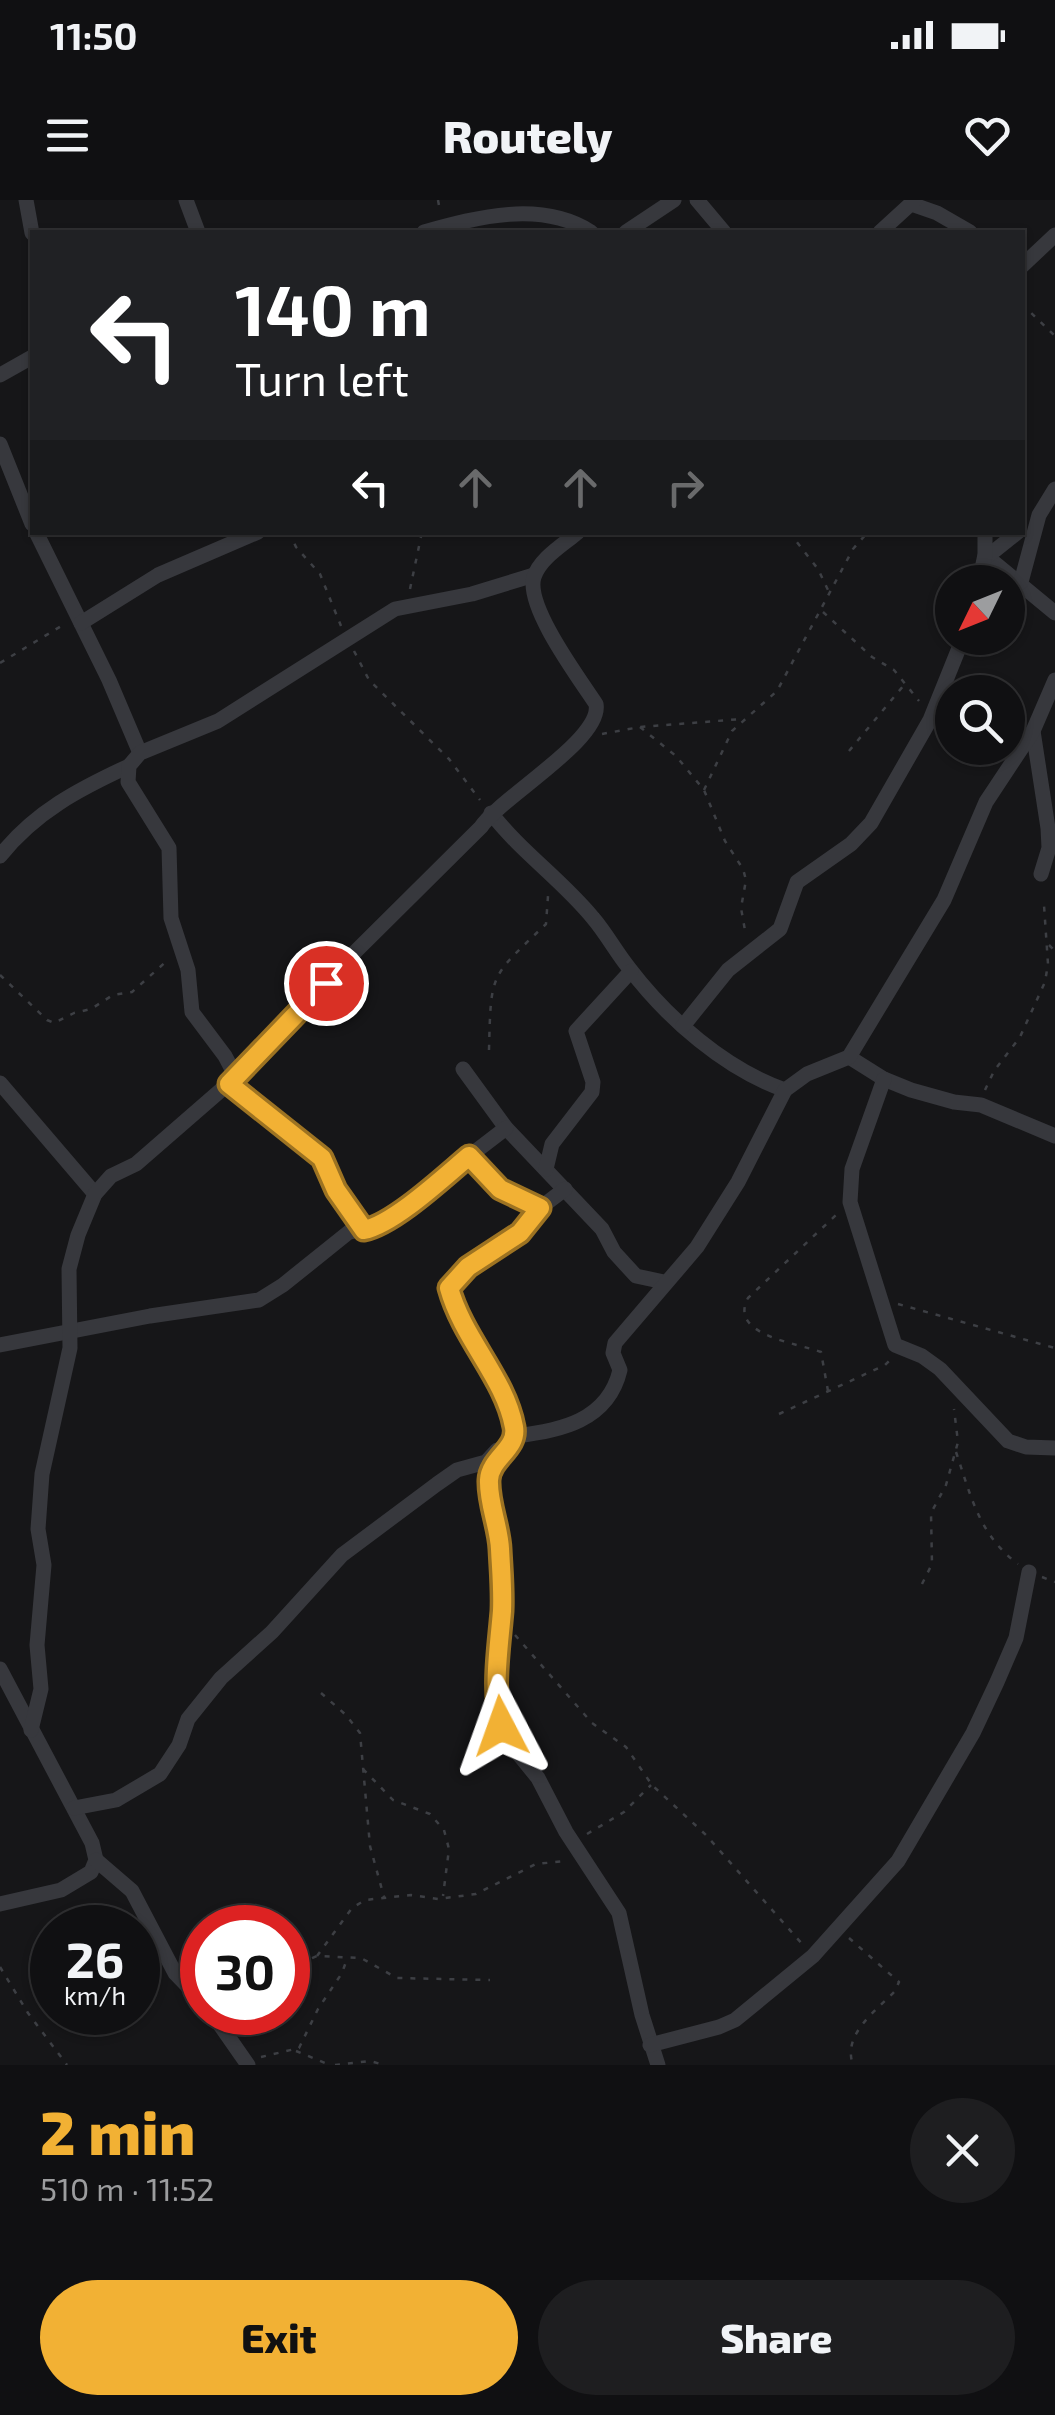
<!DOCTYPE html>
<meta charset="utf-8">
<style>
:root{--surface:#101012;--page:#1e1e20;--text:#f1f3f6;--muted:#9c9d9f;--line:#303032;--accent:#f2b134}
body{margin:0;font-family:"Exo 2",sans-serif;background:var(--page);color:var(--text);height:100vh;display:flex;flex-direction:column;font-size:38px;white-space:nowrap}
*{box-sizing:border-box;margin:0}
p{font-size:32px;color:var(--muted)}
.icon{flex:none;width:55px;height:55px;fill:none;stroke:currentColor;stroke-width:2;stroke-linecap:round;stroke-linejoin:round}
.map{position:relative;height:1865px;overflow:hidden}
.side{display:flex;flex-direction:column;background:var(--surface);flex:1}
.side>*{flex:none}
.hud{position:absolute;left:30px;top:30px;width:995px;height:305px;border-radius:0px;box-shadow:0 2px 8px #0004,0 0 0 2px var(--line);background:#202124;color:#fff;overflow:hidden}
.needle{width:65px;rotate:227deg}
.controls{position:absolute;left:935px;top:365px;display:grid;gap:20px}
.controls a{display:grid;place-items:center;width:90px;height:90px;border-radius:50%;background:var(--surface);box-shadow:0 2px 8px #0004,0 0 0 2px var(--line);font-size:50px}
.speed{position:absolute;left:30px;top:1705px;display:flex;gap:20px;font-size:50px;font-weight:700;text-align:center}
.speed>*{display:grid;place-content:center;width:130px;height:130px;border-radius:50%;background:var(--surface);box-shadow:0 2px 8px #0004,0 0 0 2px var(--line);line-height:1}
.speed small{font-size:25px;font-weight:400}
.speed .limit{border:15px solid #d22;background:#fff;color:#111}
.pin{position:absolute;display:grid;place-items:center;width:85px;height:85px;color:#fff;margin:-42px;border:5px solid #fff;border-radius:50%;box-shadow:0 2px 10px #0007}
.me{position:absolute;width:110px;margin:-55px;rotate:356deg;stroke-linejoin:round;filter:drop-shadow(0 0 8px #0008)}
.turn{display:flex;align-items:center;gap:35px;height:210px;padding:0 40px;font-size:45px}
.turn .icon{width:130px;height:130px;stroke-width:2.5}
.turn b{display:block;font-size:70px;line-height:85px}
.lanes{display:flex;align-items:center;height:95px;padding:0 40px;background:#0003;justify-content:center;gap:50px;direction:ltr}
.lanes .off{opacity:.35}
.round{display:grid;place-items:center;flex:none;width:105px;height:105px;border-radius:52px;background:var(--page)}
.summary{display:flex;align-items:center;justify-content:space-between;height:170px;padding:0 40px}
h1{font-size:60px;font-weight:800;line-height:75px;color:var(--accent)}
.cta{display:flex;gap:20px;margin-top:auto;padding:20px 40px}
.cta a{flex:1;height:115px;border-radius:60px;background:var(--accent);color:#111;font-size:40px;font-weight:800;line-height:115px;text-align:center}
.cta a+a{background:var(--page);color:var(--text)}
.status{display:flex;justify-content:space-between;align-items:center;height:70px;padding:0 50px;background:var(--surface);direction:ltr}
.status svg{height:28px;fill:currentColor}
header{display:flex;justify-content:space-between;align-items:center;height:130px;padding:0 40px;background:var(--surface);font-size:45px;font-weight:800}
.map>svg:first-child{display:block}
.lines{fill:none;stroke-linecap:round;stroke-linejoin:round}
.path{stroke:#3d3f44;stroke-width:2.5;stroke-dasharray:5 8;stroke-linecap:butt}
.street{stroke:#37383d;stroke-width:15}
.route-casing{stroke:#9d7322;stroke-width:25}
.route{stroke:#f2b134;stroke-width:18}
</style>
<div class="status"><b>11:50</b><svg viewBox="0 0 49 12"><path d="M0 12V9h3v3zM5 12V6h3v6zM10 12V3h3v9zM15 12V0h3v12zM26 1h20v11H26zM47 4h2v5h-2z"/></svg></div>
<header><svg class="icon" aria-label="menu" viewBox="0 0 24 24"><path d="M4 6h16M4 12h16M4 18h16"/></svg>Routely<svg class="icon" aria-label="heart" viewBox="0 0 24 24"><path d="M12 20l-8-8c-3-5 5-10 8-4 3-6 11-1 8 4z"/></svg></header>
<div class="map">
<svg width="1055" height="1865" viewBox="0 0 1055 1865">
<rect width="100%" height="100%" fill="#161618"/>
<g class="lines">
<!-- path -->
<g class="path">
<polyline points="438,0 440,11"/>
<polyline points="1022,104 1055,136"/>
<polyline points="289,332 296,347 320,374 341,426"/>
<polyline points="789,332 818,369 828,390"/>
<polyline points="410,389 422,332"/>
<polyline points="823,412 872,457 894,470 919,501"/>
<polyline points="354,451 369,480 449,559 480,600"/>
<polyline points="0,463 63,425"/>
<polyline points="640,527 676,556 704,590 725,641 743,669 746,680 741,708 746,736"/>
<polyline points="602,534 640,527 742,519"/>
<polyline points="849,551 904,485"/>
<polyline points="704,590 732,531 777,491 853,349 868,332"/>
<polyline points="1049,745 1055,751"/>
<polyline points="0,775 47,820 54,823 74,813 91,809 113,795 132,792 169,759"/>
<path d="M489 850C491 771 490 778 546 724L548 696"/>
<polyline points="985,890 994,871 1020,837 1045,782 1048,764 1044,705"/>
<polyline points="898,1104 1055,1148"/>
<path d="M828 1191 821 1152C797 1143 728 1135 748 1098L836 1015"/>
<polyline points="779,1214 885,1165 890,1160"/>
<path d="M956 1252C971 1296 979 1335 1018 1364"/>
<polyline points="1042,1377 1055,1382"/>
<polyline points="922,1384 932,1364 931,1313 946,1285 958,1242 954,1209"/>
<polyline points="515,1435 592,1523 626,1547 652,1585 706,1635 804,1746"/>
<polyline points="321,1493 346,1515 360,1533 370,1646 384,1697"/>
<polyline points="363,1569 393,1600 430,1614 444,1630 449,1649 443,1696"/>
<polyline points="587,1634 624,1612 651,1585"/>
<path d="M849 1738 899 1782 895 1791C876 1811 842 1834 853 1865"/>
<polyline points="317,1756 352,1708 365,1700 411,1695 438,1699 476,1694 536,1664 566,1661"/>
<polyline points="0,1767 28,1813 67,1865"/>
<polyline points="288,1768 317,1756 361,1758 397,1778 490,1780"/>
<polyline points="296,1851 330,1865"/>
<polyline points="261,1857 299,1848 318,1809 342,1773 347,1759"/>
<polyline points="335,1865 370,1861 384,1865"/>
</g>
<!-- street -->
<g class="street">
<polyline points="26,0 32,33"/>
<polyline points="186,0 198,32"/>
<polyline points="697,0 724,32"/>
<polyline points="911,4 937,13 970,32"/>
<path d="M424 32C478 17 541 0 591 32"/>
<polyline points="626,32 674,0"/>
<polyline points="880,32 915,0"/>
<polyline points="1022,66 1055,35"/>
<polyline points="0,175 32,157"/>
<polyline points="0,244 32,324"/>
<polyline points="36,332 109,480 140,553"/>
<polyline points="985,355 1055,413"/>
<polyline points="988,356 1018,332"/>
<polyline points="979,382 985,355 985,332"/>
<polyline points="1021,382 1039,315 1055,289"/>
<polyline points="81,423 158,375 258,332"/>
<polyline points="1033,531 1048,628 1049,648 1041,674"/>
<path d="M491 613C521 652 562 680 593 718 606 733 616 752 629 768 668 819 725 869 785 890"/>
<path d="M0 656C35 612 79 589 129 566"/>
<polyline points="683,826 728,770 780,729 797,682 851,644 871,623 930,520 963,438"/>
<polyline points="849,857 884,879 911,890 954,902 981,905 1055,936"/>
<polyline points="463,869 506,928 602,1029 614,1052 636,1076 664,1082"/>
<polyline points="236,877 225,856 192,812 188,770 171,718 169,648 128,582 129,566 140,553 218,521 395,409 472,394 534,375"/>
<polyline points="884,879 852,969 850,1002 895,1145 922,1156 940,1169 1008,1241 1026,1247 1055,1248"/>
<polyline points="0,883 95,994"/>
<polyline points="229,884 322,957 336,989 364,1030"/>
<polyline points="469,956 500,989 540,1008"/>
<polyline points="546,969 552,944 592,892 593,882 576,831 631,771"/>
<polyline points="565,989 540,1008 520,1033 468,1067 449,1087 466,1134 493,1173 514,1226 514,1240 491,1269 489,1280 499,1341 502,1408 497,1448 501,1526 508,1541 538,1578 566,1632 619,1713 642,1815 658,1865"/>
<polyline points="0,1145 150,1116 259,1100 283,1085 349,1032 377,1027 506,928"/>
<path d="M515 1236C560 1231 608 1221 620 1170L613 1153 615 1143 697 1047 738 982 785 890 807 874 849 857 944 700 986 602 1033 531 1055 480"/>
<polyline points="0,1469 92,1643 96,1660 91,1672 61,1690 0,1704"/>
<path d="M31 1530 41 1489 37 1445 44 1365 38 1329 42 1274 70 1148 69 1069 78 1035 95 994 111 976 136 964 236 877 348 759 481 627C501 597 603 539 596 504 579 478 525 406 534 377 540 358 563 345 578 332"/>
<polyline points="74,1608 116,1600 160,1574 179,1545 188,1519 221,1478 272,1432 342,1355 437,1284 457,1270 486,1262 497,1250"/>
<polyline points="96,1660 132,1691 175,1773 202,1801"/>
<polyline points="211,1812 248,1865"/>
<polyline points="650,1845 719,1827 735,1820 813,1756 898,1661 973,1533 997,1482 1016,1438 1029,1372"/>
</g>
</g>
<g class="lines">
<!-- route casing -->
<g class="route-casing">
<path id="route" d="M326 783 229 884 322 958 336 990 364 1030C394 1024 444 977 469 956L500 989 540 1008 520 1033 468 1067 449 1088C463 1139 505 1178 514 1227 518 1249 490 1258 489 1280 488 1303 499 1326 500 1349 501 1369 503 1390 502 1411 499 1448 492 1489 501 1526"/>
</g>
<!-- route -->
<use href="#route" class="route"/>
</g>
</svg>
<div class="controls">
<a><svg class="needle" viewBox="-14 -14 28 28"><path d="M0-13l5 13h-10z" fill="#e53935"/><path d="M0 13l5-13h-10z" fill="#9c9d9f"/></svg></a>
<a><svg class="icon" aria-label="search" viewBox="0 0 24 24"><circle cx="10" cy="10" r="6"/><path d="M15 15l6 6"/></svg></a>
</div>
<div class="speed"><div>26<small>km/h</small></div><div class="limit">30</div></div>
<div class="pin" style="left:326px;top:783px;background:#d93025"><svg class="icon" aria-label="arrive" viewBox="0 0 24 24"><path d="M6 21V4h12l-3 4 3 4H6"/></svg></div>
<svg class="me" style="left:501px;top:1526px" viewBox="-20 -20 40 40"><path d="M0-17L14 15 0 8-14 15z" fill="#f2b134" stroke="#fff" stroke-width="4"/></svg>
<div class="hud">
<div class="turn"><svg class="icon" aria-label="left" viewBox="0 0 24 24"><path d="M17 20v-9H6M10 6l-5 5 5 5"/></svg><div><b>140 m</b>Turn left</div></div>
<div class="lanes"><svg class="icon" aria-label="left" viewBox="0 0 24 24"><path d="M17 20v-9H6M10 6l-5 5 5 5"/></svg><svg class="icon off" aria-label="ahead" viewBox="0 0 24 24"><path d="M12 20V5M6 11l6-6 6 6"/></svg><svg class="icon off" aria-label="ahead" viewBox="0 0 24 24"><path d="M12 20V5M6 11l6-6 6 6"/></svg><svg class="icon off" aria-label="right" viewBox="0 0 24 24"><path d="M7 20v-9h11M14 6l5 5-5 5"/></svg></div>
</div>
</div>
<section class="side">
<div class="summary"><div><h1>2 min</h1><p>510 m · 11:52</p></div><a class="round"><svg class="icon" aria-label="close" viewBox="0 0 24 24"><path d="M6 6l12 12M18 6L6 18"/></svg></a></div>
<div class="cta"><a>Exit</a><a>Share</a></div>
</section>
